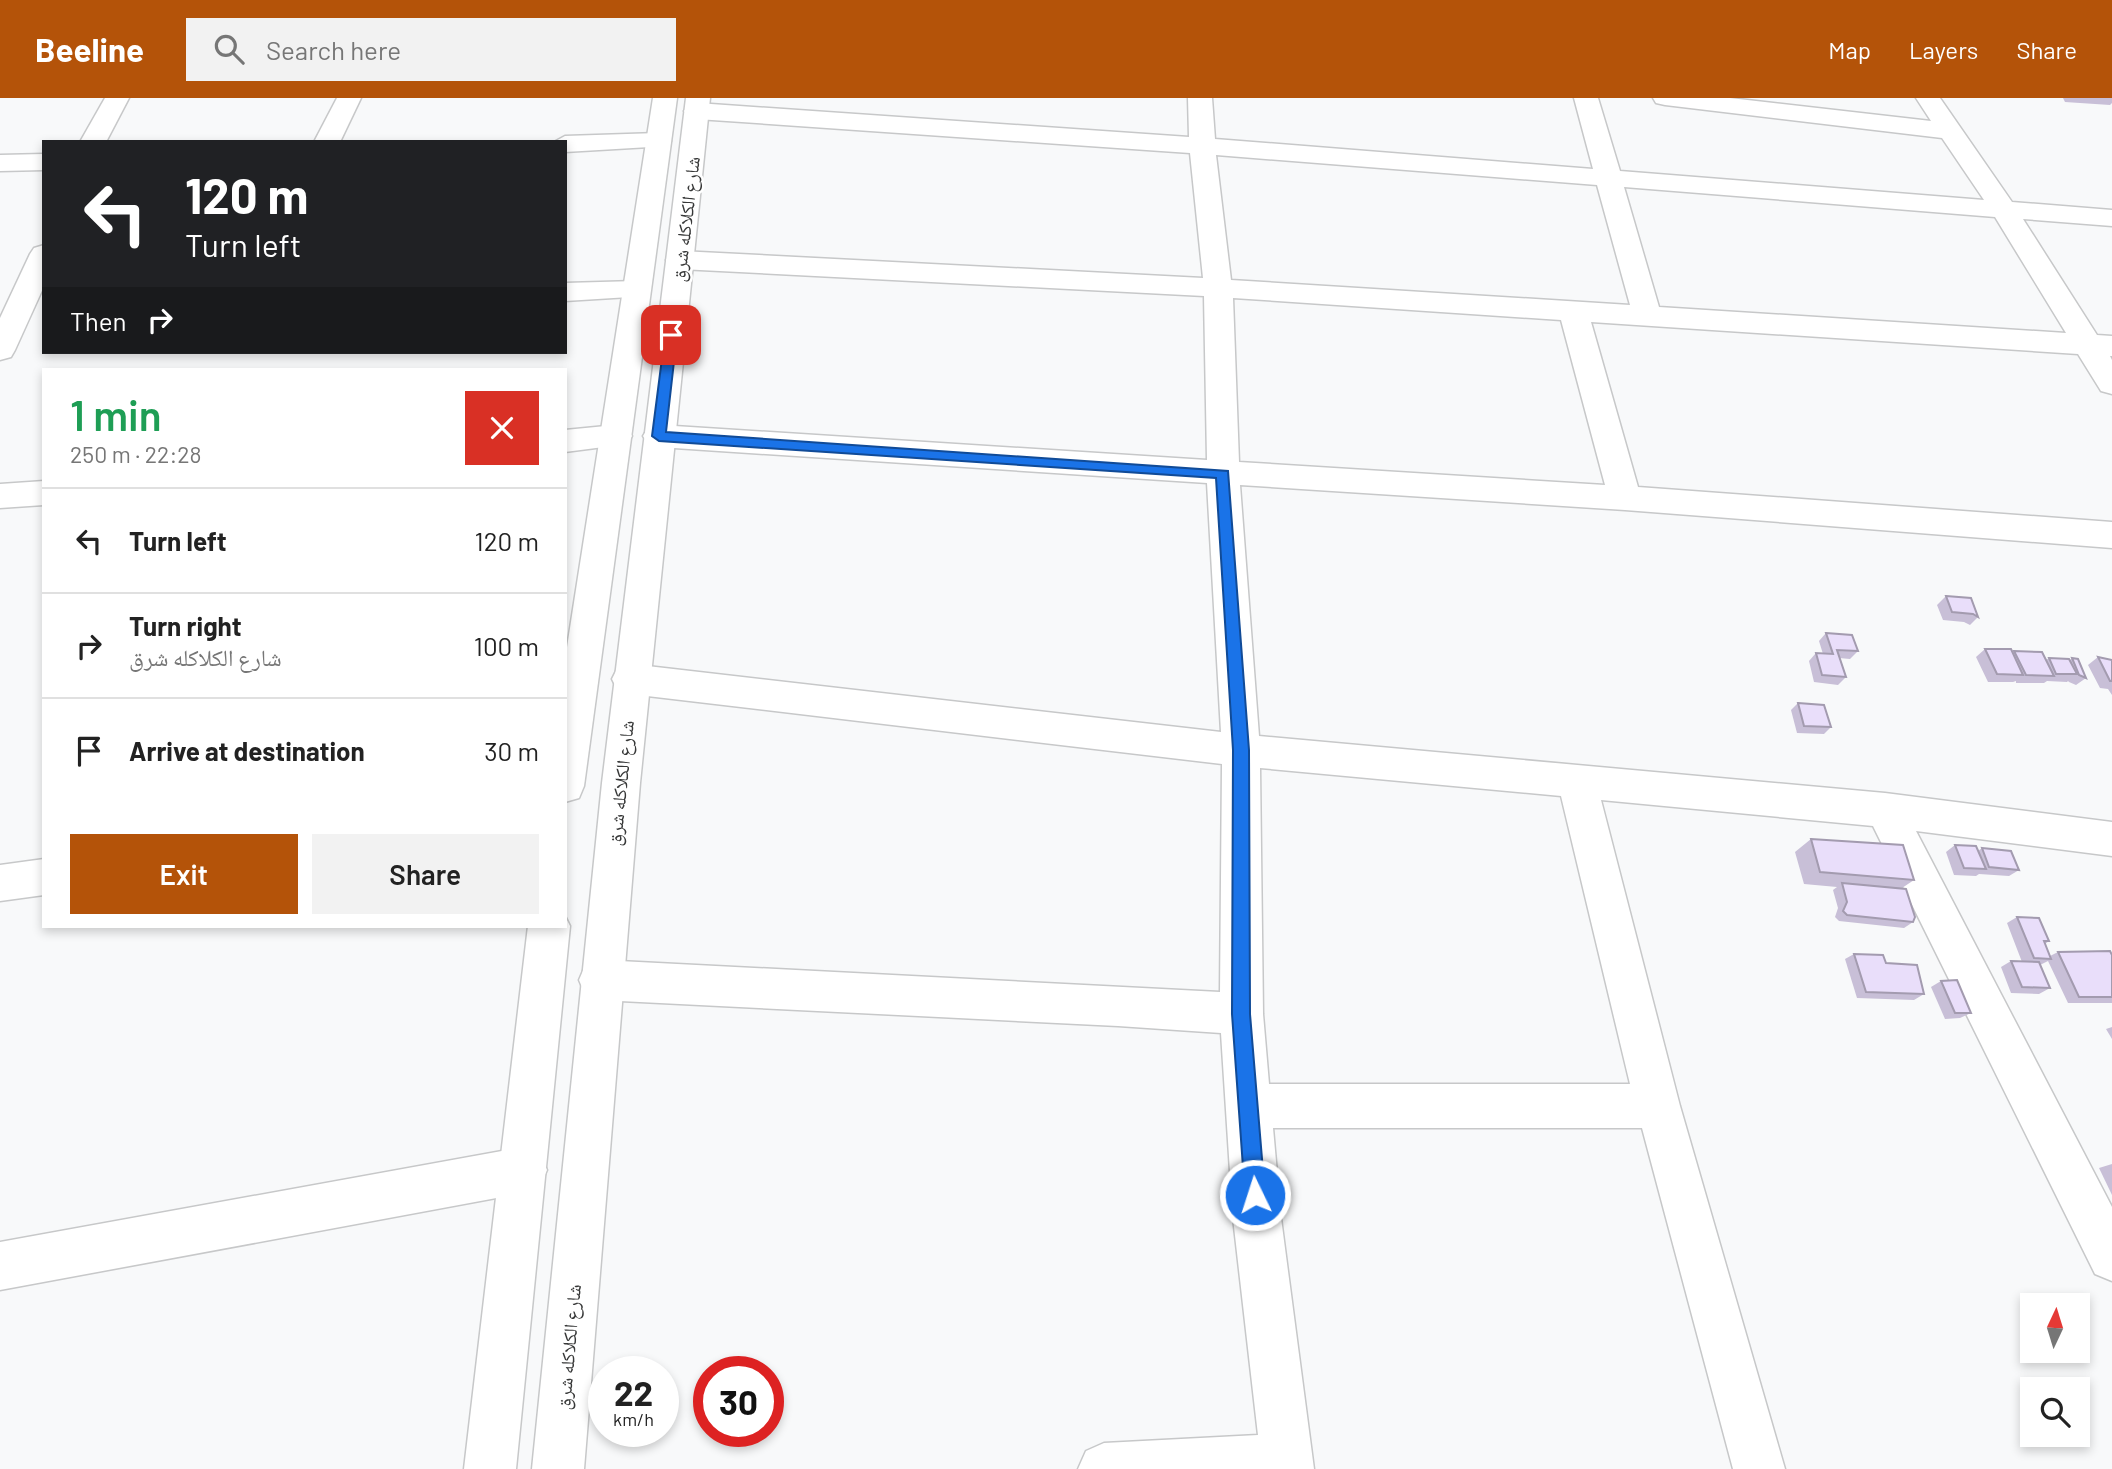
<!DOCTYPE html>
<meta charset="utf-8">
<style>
:root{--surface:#fff;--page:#f2f2f2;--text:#222;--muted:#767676;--line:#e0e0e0;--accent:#b45309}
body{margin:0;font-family:Barlow,"Noto Naskh Arabic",sans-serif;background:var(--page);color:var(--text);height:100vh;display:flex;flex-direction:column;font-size:26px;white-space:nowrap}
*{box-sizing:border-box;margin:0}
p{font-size:23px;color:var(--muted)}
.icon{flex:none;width:38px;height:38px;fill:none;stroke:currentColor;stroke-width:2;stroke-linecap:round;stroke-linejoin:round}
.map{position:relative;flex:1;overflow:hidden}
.side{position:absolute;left:42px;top:270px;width:525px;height:560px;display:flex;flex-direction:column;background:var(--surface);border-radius:0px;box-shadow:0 4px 10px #0003}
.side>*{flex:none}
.top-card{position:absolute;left:42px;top:42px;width:525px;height:214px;border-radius:0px;box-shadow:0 4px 10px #0003;background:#202124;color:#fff;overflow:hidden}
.needle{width:46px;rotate:4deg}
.fabs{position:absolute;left:2020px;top:1195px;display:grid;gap:14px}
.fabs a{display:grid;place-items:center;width:70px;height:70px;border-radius:0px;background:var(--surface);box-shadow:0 4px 10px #0003;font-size:35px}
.speed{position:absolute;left:588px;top:1258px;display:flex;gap:14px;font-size:35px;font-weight:700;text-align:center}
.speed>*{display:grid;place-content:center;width:91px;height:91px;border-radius:50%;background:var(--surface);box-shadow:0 4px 10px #0003;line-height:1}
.speed small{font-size:18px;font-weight:400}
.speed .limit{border:10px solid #d22;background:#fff;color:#111}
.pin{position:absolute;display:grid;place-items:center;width:60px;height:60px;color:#fff;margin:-30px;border-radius:14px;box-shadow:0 4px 10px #0006}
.me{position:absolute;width:77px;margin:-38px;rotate:356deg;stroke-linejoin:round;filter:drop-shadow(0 0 5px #0008)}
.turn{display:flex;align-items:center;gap:24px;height:147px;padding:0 28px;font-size:32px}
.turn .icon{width:91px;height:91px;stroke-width:2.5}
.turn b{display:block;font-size:49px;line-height:60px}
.then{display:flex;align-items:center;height:66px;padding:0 28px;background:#0003;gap:14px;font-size:26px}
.round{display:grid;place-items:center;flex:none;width:74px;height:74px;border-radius:0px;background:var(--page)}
.summary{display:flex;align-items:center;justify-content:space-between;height:119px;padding:0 28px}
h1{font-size:42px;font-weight:600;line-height:52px;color:#1e9e55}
.action{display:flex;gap:14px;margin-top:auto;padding:14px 28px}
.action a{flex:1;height:80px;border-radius:0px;background:var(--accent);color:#fff;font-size:28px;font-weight:600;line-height:80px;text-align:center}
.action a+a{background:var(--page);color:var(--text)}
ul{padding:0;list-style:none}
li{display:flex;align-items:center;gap:21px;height:105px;padding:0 28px;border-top:2px solid var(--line)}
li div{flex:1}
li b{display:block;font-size:26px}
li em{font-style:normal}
header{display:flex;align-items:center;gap:42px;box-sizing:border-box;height:98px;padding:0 35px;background:var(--accent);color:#fff}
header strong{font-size:33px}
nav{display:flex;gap:38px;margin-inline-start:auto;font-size:24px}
.search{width:490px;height:63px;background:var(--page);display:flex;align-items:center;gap:18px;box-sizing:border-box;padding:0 24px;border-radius:0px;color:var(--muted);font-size:26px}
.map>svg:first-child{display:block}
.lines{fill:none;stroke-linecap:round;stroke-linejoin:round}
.minor-casing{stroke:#c7c8c9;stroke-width:3}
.tertiary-casing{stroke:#c7c8c9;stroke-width:3}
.minor{fill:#fff;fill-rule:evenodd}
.tertiary{fill:#fff;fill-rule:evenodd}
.wall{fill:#c8bfd7}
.building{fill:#e9defa;stroke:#a39baf;stroke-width:2}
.route{fill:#1a73e8;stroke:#114b97;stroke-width:2}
.labels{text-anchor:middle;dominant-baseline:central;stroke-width:5;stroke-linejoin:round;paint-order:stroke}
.street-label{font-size:19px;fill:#373838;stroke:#fff}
</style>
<header>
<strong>Beeline</strong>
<div class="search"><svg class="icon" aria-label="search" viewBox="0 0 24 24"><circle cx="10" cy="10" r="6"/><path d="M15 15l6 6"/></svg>Search here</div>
<nav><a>Map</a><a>Layers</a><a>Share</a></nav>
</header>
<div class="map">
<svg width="2112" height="1371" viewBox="0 0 2112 1371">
<rect width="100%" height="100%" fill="#f8f9fa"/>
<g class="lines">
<!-- minor casing -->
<g class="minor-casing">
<g id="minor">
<polygon points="105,0 129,0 106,44 80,44"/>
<polygon points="337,0 361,0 340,44 314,44"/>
<path d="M1188 0H1212L1215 41 1593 71 1574 0H1598L1620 73 1984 102 1942 40 1665 7 1656 5 1653 0H1730L1931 23 1916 0H1940L2012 104 2112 112V128L2023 121 2097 237 2112 238V258H2110L2112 262V296L2101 293 2078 256 1591 224 1638 389 2112 424V450L1625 412 1240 387 1259 638 1885 695 2112 724V758L1916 733 2112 1109V1183L2095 1176 1873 728 1601 702 1680 1008 1785 1371H1733L1642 1030H1273L1281 1120 1314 1371H1078L1086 1353 1104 1345 1258 1337 1233 1120 1221 935 1118 928 600 902 585 896 579 882 585 868 600 862 1220 894 1222 666 630 596 617 591 612 581 617 571 630 566 1221 634 1207 385 659 349 648 346 643 338 648 330 659 327 1207 362 1204 198 680 171 670 168 666 162 670 156 680 153 1203 180 1190 55 697 21 688 18 684 13 688 8 697 5 1189 39ZM1216 57 1597 87 1630 207 1231 182ZM1624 89 1995 119 2066 235 1659 209ZM1233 200 1561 222 1605 387 1239 364ZM1260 670 1561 698 1630 986H1269L1263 916Z"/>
<polygon points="658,35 667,38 671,43 667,48 565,54 565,44 554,44 565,38"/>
<polygon points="44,56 44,72 0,73 0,57"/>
<polygon points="44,147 44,188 15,252 11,259 0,262 0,220 30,156 34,150"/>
<polygon points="636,183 646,186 650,192 646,198 565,203 565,185"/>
<polygon points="616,327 627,330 632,338 627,346 565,354 565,332"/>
<polygon points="44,383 44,407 0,410 0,386"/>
<polygon points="44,761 44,797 0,803 0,767"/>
<polygon points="524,1049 540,1056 547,1072 540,1088 524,1095 0,1192 0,1144"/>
</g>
</g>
<!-- tertiary casing -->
<g class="tertiary-casing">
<g id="tertiary">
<polygon points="653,0 677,0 584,688 579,700 565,704 565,562"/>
<polygon points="686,0 710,0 640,685 584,1371 532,1371 602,685"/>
<polygon points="565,818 570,828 516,1371 464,1371 528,828 565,828"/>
</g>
</g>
<!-- minor -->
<use href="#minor" class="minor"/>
<!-- tertiary -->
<use href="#tertiary" class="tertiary"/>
</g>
<!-- wall -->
<g class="wall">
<polygon points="2063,0 2112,0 2112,5 2110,7 2065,4"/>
<polygon points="1946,498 1978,519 1970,527 1964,524 1943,522 1937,507"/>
<polygon points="1826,535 1858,553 1850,561 1839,560 1846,579 1838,587 1814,584 1809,563 1816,555 1823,556 1819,543"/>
<polygon points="1985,551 2012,555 2014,553 2046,562 2049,560 2070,562 2072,560 2086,580 2076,587 2069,584 2068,583 2067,584 2047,583 2044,585 2016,585 2016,583 2013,584 1988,584 1976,559"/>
<polygon points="2098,559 2112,562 2112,597 2108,591 2100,590 2088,567"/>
<polygon points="1798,605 1831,629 1824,636 1797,635 1791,612"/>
<polygon points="1811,741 1914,782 1902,790 1913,824 1904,830 1839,823 1835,819 1838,810 1833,792 1837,789 1804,786 1795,754"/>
<polygon points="1955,747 1978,753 1982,750 2019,772 2009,778 1979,776 1976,778 1954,777 1946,754"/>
<polygon points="2017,819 2049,843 2045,846 2050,858 2058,854 2112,857 2112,905 2068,905 2048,863 2040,867 2050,890 2039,896 2011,895 2001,869 2011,863 2022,864 2007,825"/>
<polygon points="1854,856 1886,865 1924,896 1914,902 1857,900 1845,861"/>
<polygon points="1941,883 1971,915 1960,920 1945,921 1931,889"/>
<polygon points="2112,929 2112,941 2106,931"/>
<polygon points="2112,1066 2112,1097 2099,1070"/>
</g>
<!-- building -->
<g class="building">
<polygon points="1946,498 1971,500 1978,519 1973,516 1952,514"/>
<polygon points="1826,535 1852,537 1858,553 1837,552 1846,579 1822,577 1816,555 1833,556"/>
<polygon points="1985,551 2011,551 2023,577 1997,576"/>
<polygon points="2014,553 2042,554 2054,578 2026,577"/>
<polygon points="2098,559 2112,562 2112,583 2110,583"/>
<polygon points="2049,560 2069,561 2077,576 2056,576"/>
<polygon points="2072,560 2078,561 2086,580 2079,577"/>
<polygon points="1798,605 1824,607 1831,629 1804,628"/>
<polygon points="1811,741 1903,747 1914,782 1820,774"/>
<polygon points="1955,747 1976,748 1986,771 1964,770"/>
<polygon points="1982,750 2011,753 2019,772 1989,769"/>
<polygon points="1842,785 1906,791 1915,819 1913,824 1847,817 1843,813 1847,804"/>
<polygon points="2017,819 2039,820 2049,843 2044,843 2051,861 2034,860"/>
<polygon points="2110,853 2112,857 2112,899 2079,899 2058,854"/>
<polygon points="1854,856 1883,857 1886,865 1917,867 1924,896 1866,894"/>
<polygon points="2011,863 2039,864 2050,890 2022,889"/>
<polygon points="1957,882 1971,915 1955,915 1941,883"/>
</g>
<!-- route -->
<polygon class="route" points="671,233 677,237 666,334 1228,373 1249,652 1250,916 1265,1097 1262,1104 1255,1107 1248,1104 1245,1097 1232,916 1233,652 1216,380 659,343 652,338 665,237"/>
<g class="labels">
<!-- street labels -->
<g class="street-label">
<text transform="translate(685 121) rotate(-83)">شارع الكلاكله شرق</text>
<text transform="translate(620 685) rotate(-84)">شارع الكلاكله شرق</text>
<text transform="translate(568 1249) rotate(-85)">شارع الكلاكله شرق</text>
</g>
</g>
</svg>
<div class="fabs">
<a><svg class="needle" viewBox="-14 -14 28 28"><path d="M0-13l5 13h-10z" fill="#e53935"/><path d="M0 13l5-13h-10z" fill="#767676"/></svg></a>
<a><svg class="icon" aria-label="search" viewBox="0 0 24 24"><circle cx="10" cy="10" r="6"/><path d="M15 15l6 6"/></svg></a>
</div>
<div class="speed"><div>22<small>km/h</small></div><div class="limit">30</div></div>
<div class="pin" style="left:671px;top:237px;background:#d93025"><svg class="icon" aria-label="arrive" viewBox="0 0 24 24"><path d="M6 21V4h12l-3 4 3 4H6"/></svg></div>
<svg class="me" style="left:1255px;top:1097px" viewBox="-20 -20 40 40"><circle r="17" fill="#1a73e8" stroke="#fff" stroke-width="3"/><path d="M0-11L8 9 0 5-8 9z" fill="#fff"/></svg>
<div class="top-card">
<div class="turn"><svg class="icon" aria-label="left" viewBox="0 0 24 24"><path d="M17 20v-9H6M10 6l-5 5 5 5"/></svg><div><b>120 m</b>Turn left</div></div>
<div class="then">Then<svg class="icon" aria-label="right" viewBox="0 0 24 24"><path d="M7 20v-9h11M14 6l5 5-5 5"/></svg></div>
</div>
<section class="side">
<div class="summary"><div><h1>1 min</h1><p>250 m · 22:28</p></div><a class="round" style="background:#d93025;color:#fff"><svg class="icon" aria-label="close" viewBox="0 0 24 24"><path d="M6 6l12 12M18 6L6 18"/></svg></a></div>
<ul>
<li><svg class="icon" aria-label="left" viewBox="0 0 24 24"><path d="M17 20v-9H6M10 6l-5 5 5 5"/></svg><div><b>Turn left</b></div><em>120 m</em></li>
<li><svg class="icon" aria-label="right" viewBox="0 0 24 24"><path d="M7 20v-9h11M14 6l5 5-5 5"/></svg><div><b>Turn right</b><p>شارع الكلاكله شرق</p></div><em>100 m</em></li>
<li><svg class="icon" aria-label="arrive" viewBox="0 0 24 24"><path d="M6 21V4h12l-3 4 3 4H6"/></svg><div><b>Arrive at destination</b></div><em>30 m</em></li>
</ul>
<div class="action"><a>Exit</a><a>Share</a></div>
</section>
</div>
